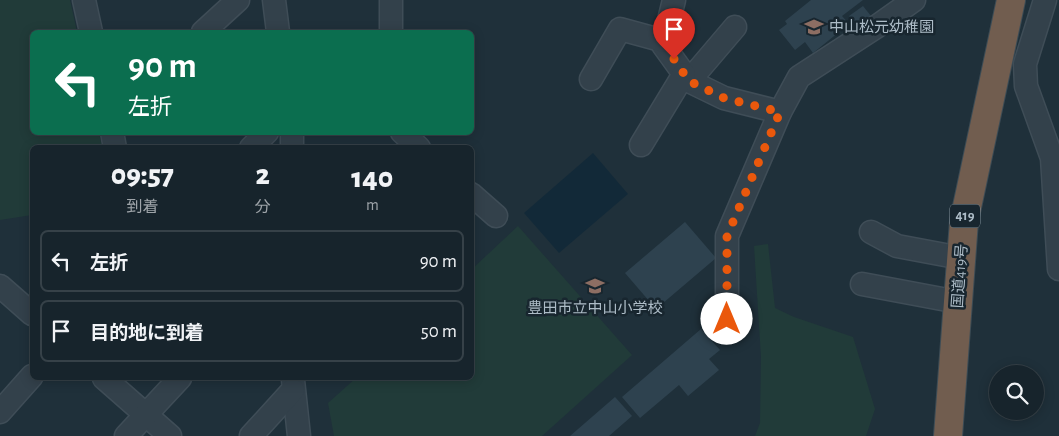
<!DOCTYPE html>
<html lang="ja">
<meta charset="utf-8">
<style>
:root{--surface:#17242c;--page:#202c34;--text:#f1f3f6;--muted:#9ea4a9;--line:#364148}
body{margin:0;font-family:"Alegreya Sans","Noto Sans JP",sans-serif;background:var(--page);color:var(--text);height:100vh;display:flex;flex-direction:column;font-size:19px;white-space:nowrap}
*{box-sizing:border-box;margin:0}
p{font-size:16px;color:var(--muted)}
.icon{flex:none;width:28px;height:28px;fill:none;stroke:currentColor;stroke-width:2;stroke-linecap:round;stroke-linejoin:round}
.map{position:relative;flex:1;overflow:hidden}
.details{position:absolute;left:30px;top:145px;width:444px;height:235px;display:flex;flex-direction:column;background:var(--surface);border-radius:8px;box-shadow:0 2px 12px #0003,0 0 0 1px var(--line)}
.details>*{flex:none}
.hud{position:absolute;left:30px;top:30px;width:444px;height:105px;border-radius:8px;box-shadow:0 2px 12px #0003,0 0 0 1px var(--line);background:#0b6e4f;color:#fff;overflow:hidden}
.tools{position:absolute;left:989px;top:365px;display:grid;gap:10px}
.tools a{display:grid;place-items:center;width:55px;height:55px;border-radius:50%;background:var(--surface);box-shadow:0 2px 12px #0003,0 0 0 1px var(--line);font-size:25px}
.pin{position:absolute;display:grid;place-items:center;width:42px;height:42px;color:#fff;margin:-51px -21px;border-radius:50% 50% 50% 0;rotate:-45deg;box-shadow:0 0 5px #0007}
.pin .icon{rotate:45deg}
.me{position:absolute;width:55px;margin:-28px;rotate:0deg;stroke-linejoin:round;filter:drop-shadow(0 0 4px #0008)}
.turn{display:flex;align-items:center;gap:18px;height:105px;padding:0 15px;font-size:22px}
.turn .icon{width:65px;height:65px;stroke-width:2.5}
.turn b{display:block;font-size:35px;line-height:42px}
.eta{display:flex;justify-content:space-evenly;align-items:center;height:85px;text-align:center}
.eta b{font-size:30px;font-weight:800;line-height:35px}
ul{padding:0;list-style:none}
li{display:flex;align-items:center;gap:15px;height:62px;margin:0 10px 8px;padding:0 5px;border:2px solid var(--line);border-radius:8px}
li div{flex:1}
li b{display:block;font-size:19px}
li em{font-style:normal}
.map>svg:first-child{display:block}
.green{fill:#213b39}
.water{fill:#122938}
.building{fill:#2e424f}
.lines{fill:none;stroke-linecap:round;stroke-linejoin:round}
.minor-casing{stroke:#3f4d57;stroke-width:25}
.highway-casing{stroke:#3d4c55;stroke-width:30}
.minor{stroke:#33414b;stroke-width:22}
.highway{stroke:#715d4f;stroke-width:28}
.route{stroke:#ea580c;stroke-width:9;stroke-dasharray:0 16.2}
.labels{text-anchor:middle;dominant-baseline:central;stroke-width:5;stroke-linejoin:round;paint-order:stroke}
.shield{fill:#18262f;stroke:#808f99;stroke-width:1}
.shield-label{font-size:14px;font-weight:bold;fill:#adbcc7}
.poi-label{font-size:15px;fill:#adbcc7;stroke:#18262f;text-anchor:start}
.street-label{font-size:15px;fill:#adbcc7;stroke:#18262f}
</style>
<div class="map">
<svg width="1059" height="436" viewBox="0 0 1059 436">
<rect width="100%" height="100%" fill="#1f303a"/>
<!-- green -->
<g class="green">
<polygon points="0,0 70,0 77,32 32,32 32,132 99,133 102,147 32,148 32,215 0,220"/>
<polygon points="518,226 632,355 542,436 334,436 328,403 356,378 471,378 471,270"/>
<polygon points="768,244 775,308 794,317 853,337 875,409 866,436 755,436 760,423 761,357 754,246"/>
</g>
<!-- water -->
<polygon class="water" points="593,153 628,194 559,253 524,213"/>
<!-- building -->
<g class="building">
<polygon points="811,0 863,0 842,16 849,24 813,53 805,42 795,50 779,30 787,24 785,21"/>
<polygon points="863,6 871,16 857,27 849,16"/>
<polygon points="685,222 716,258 656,309 625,273"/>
<polygon points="701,329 720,350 709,359 719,370 688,396 679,385 640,418 622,397"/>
<polygon points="615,397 632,416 609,436 570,436"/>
</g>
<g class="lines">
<!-- minor casing -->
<g class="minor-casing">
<g id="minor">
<polyline points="84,0 91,32"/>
<polyline points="274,0 278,32"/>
<polyline points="391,0 391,32"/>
<polyline points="674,0 663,45 689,81 724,98 780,112"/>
<polyline points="1045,0 1025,64 1026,86 1052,158 1059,269"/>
<polyline points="203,32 238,0"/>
<polyline points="591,79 620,29 664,41"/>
<polyline points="689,81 735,27"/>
<polyline points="112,132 115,148"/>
<polyline points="292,132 292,148"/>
<polyline points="402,132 419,148"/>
<polyline points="641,145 684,74"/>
<polyline points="251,148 267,132"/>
<polyline points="471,194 496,216"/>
<polyline points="871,232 897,246 961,258"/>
<polyline points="862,284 958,302"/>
<polyline points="0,286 32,314"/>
<polyline points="727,319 727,236 780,112 799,77 876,27 914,0"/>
<polyline points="104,378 170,436"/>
<polyline points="293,380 299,436"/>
<polyline points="0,412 32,376"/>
<polyline points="126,436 180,378"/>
<polyline points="251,436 293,390"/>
</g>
</g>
<!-- highway casing -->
<g class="highway-casing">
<polyline id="highway" points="948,436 964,221 1011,0"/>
</g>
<!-- minor -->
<use href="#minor" class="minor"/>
<!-- highway -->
<use href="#highway" class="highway"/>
</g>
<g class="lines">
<!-- route -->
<polyline class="route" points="674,59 689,81 724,98 780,112 727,236 727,319"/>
</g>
<!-- icons -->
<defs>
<g id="school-bare" transform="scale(1.5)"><path d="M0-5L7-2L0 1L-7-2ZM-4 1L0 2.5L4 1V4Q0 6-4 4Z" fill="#8d6e63" stroke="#18262f" stroke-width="2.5" paint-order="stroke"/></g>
</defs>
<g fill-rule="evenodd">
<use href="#school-bare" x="814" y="27"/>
<use href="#school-bare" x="595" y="286"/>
</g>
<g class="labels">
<!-- shield labels -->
<rect class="shield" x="950" y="204.5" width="30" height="23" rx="4"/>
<g class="shield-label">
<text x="965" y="216">419</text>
</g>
<!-- poi labels -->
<g class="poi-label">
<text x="829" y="27">中山松元幼稚園</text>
<text x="595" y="308" text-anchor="middle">豊田市立中山小学校</text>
</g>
<!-- street labels -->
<g class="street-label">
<text transform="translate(960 276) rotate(-86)">国道419号</text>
</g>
</g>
</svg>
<div class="tools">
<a><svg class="icon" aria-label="search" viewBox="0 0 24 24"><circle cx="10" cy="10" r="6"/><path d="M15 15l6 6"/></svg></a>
</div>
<div class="pin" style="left:674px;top:59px;background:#d93025"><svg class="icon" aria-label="arrive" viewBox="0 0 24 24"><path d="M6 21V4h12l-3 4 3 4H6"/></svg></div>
<svg class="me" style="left:727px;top:319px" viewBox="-20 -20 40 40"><circle r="19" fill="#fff"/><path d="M0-13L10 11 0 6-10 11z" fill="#ea580c"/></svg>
<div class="hud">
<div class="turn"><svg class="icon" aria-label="left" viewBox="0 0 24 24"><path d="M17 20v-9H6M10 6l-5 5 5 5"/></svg><div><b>90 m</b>左折</div></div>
</div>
<section class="details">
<div class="eta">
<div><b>09:57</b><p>到着</p></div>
<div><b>2</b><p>分</p></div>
<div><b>140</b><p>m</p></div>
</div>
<ul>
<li><svg class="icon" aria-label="left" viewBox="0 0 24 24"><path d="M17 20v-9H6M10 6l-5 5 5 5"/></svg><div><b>左折</b></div><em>90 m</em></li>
<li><svg class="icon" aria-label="arrive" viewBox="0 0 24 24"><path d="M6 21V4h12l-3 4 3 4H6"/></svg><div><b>目的地に到着</b></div><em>50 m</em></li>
</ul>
</section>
</div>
